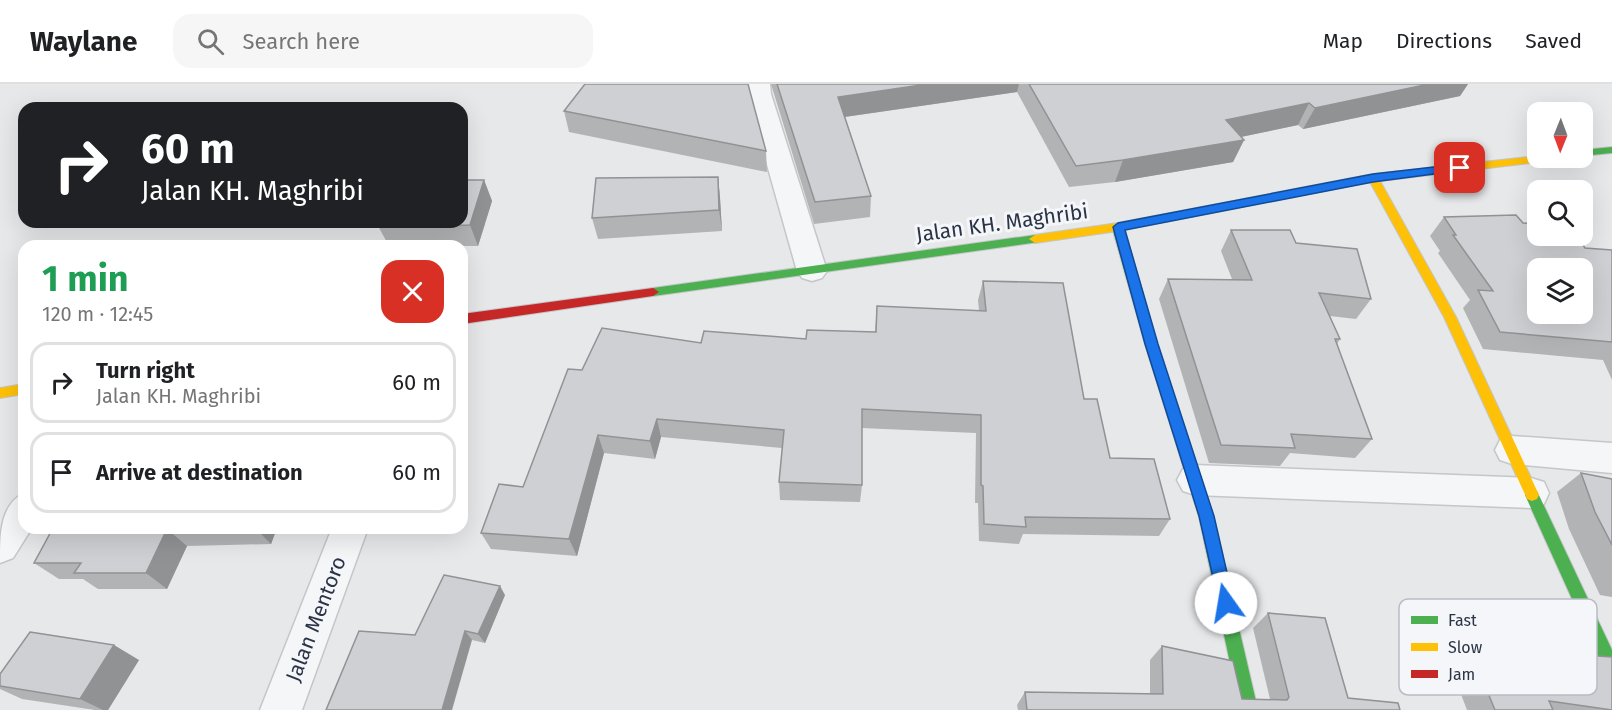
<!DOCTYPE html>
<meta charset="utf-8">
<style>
:root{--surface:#fff;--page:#f6f6f6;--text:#202124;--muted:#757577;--line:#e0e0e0}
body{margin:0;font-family:"Fira Sans",sans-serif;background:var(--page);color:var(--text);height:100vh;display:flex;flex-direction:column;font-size:22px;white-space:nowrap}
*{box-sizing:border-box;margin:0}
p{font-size:20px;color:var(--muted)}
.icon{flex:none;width:33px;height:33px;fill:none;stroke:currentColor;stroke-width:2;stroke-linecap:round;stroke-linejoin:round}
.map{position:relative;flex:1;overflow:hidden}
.sheet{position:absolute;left:18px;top:156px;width:450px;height:294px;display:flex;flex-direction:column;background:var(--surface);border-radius:18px;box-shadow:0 6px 24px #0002}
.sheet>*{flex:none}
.guide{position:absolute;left:18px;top:18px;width:450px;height:126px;border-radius:18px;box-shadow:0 6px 24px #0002;background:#202124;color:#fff;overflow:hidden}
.needle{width:39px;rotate:181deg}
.fabs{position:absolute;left:1527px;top:18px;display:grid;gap:12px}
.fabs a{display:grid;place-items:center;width:66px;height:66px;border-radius:12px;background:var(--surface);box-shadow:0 6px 24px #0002;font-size:30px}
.pin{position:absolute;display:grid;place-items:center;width:51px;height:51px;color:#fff;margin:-26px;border-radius:12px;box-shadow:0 3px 9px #0006}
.me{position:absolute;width:66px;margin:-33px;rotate:347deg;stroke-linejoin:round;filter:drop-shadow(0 0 4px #0008)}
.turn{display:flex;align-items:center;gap:21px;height:126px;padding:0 24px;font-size:27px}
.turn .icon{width:78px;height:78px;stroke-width:2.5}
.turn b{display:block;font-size:42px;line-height:51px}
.round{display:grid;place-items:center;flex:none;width:63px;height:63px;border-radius:18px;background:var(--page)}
.head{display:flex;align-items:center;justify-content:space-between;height:102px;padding:0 24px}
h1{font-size:36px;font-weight:700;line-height:45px;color:#1e9e55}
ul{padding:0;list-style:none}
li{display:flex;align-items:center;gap:18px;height:81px;margin:0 12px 9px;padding:0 12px;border:3px solid var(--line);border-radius:18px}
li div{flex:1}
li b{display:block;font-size:22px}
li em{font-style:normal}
header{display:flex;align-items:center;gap:36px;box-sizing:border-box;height:84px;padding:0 30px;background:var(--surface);border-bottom:2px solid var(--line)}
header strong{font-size:28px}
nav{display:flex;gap:33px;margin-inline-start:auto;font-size:21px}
.search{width:420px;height:54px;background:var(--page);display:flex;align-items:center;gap:15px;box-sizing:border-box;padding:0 21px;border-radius:18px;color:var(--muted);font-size:22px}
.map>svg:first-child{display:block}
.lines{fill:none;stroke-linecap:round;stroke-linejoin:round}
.street-casing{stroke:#c4c6c8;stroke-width:3}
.fast-casing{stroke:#c4c6c8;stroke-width:2}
.slow-casing{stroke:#c4c6c8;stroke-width:2}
.jam-casing{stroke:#c4c6c8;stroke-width:2}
.street{fill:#f5f6f7;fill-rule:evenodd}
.fast{fill:#4caf50;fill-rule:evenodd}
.slow{fill:#ffc107;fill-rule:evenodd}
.jam{fill:#c62828;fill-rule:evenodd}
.wall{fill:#b1b3b5}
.shaded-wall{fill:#909294}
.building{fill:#ced0d3;stroke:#909294;stroke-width:1.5;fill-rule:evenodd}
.route{fill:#1a73e8;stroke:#114b97;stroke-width:1.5}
.labels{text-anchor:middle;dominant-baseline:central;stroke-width:6;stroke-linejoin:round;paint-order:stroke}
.street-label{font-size:21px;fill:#2b3445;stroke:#f4f6f9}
.key{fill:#f4f6f9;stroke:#b8bcc3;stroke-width:1.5}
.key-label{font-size:16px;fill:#2b3445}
</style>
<header>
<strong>Waylane</strong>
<div class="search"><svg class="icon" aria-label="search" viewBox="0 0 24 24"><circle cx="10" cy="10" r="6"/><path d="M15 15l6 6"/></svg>Search here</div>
<nav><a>Map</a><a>Directions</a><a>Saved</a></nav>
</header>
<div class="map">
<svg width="1612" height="626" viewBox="0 0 1612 626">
<rect width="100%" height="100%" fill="#e6e8ea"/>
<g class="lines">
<!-- street casing -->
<g class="street-casing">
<g id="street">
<polygon points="746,0 770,0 771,10 827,187 822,194 812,197 802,194 797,187 747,10"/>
<polygon points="1512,352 1612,359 1612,389 1512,380 1500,376 1495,366 1500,356"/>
<polygon points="1195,381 1531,394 1544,398 1549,409 1544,420 1531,424 1195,411 1183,407 1177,396 1183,385"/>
<path d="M24 409V444H32L13 474 0 479C0 450 0 421 24 409Z"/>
<polygon points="332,444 368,444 302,626 260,626"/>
</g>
</g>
<!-- fast casing -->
<g class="fast-casing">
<g id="fast">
<polygon points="1612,63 1612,69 1582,72 1582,66"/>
<polygon points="1118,139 1124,143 1157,260 1213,433 1258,626 1240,626 1199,433 1145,260 1112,143"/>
<polygon points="1035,151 1039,152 1041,155 1039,158 653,212 647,208 653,204"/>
<polygon points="1532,405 1537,407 1612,566 1612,592 1606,590 1525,411 1527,407"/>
</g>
</g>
<!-- slow casing -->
<g class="slow-casing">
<g id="slow">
<polygon points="1538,72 1538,74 1551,74 1546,77 1380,97 1456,233 1539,411 1537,415 1532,417 1527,415 1444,233 1370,98 1118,147 1035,159 1029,155 1035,151 1118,139 1373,90"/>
<polygon points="24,300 24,310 0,314 0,304"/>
</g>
</g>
<!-- jam casing -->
<g class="jam-casing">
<polygon id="jam" points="653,204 659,208 653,212 462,240 462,230"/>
</g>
<!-- street -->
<use href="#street" class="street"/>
<!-- fast -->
<use href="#fast" class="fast"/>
<!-- slow -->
<use href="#slow" class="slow"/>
<!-- jam -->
<use href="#jam" class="jam"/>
</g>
<!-- wall -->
<g class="wall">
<polygon points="771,0 1468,0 1460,12 1303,45 1298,41 1241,53 1244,56 1233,78 1115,98 1069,103 1017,8 845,33 871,112 870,133 814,140"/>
<polygon points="564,27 766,67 767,88 569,48"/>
<polygon points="718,93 720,114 722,147 598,155 592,134"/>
<polygon points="484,96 492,117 478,162 389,162 378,142"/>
<polygon points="1444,133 1523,139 1585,164 1612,166 1612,296 1603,276 1483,265 1463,224 1470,216 1438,169 1440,167 1430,152"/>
<polygon points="1231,146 1296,159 1371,215 1356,235 1330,232 1340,255 1337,260 1372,355 1355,374 1290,369 1280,382 1209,379 1159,215 1168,195 1232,195 1221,167"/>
<polygon points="983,197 1084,315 1110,374 1170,435 1159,452 1023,450 1019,460 979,457 978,419 975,419 976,349 862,344 862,401 860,418 780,416 779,398 782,364 661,353 655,375 604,369 577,472 491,465 481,449 523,403 582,286 806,255 875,248 877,222 979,227 978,216"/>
<polygon points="1581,389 1612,395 1612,513 1600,511 1569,445 1557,408"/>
<polygon points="53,444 277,444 271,460 187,462 167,505 98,505 83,495 59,495 34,479"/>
<polygon points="505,511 485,559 472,556 415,551"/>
<polygon points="1268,529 1348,614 1400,626 1018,626 1017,621 1025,608 1150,610 1150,576 1162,562 1242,615 1270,615 1253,544"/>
<polygon points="1469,563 1612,626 1467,626 1448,576"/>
<polygon points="139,576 108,626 95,626 22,615 0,605 0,590"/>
</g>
<!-- shaded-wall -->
<g class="shaded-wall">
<polygon points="928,0 1019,0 1017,8 837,34 838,13"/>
<polygon points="1429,0 1468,0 1460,12 1303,45 1315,24"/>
<polygon points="1309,19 1298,41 1216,58 1226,36"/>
<polygon points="1244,56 1233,78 1115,98 1123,76"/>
<polygon points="718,93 720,114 722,147 719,126"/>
<polygon points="484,96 492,117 478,162 470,141"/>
<polygon points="657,335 661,353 655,375 650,357"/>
<polygon points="598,351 604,369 577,472 569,455"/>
<polygon points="255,444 277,444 271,460"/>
<polygon points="167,445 187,462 167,505 146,489"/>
<polygon points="500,502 505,511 485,559 478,550"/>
<polygon points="465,547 472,556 452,626 442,626"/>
<polygon points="114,561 139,576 108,626 103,626 80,615"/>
</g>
<!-- building -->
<g class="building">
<polygon points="585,0 748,0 766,67 564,27"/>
<polygon points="777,0 928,0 838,13 871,112 815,118"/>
<polygon points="1029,0 1429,0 1315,24 1309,19 1226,36 1244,56 1123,76 1076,82"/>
<polygon points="718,93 719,126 592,134 596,94"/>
<polygon points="462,96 484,96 470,141 378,142 380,138 462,138"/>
<path d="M1516 131 1523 139 1538 140V152H1577L1585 164 1612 166V258L1500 248 1478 206 1493 207 1453 151H1456L1444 133ZM1538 184H1582V230H1538Z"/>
<polygon points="1231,146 1290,146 1296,159 1357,165 1371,215 1319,209 1340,255 1335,255 1372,355 1291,350 1295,364 1221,361 1168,195 1252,196"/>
<polygon points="983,197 1063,199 1084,315 1097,315 1110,374 1154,375 1170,435 1025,433 1026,443 984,440 983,402 981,401 981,331 862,325 862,401 779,398 784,346 657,335 650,357 598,351 569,455 481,449 499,400 523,403 568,285 582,286 602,244 701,259 704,247 806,255 807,246 876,248 877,222 986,227"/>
<polygon points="1581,389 1612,395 1612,461 1595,428"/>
<polygon points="53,444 222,444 167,445 146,489 74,489 81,479 34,479"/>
<polygon points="444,491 500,502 478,550 465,547 442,626 326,626 359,547 415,551"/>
<polygon points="1268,529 1325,534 1348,614 1398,619 1400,626 1027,626 1025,608 1163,610 1162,562 1233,577 1242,615 1287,616 1289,613"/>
<polygon points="30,548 114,561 80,615 0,602 0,590"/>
<polygon points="1469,563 1612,573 1612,626 1549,617 1553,626 1495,626"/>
</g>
<!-- route -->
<polygon class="route" points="1460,80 1464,81 1464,86 1373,98 1125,146 1158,260 1214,432 1234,519 1231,524 1226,526 1220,524 1199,432 1145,260 1113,143 1118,139 1373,90"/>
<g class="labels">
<!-- street labels -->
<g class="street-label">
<text transform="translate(1002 139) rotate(-8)">Jalan KH. Maghribi</text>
<text transform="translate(316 535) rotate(-69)">Jalan Mentoro</text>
</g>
</g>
<!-- legend -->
<rect x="1399" y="515" width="198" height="96" rx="9" class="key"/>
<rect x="1411" y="532" width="27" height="8" fill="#4caf50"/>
<rect x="1411" y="559" width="27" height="8" fill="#ffc107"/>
<rect x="1411" y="586" width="27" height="8" fill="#c62828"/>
<g class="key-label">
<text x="1448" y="542">Fast</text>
<text x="1448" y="569">Slow</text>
<text x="1448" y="596">Jam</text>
</g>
</svg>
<div class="fabs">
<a><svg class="needle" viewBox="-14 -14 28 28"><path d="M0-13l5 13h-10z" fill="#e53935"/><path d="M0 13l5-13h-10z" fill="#757577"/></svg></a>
<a><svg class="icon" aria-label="search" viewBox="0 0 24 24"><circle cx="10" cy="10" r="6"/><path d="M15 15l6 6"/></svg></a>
<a><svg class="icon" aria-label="layers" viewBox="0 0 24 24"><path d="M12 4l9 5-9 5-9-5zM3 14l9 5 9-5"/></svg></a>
</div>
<div class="pin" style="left:1460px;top:84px;background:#d93025"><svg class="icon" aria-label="arrive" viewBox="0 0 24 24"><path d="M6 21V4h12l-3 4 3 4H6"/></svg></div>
<svg class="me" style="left:1226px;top:519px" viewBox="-20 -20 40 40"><circle r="19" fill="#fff"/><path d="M0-13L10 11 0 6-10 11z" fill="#1a73e8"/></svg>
<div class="guide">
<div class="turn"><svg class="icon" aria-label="right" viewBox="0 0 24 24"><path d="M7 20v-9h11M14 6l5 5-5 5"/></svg><div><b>60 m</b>Jalan KH. Maghribi</div></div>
</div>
<section class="sheet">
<div class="head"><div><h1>1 min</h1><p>120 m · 12:45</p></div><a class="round" style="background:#d93025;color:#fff"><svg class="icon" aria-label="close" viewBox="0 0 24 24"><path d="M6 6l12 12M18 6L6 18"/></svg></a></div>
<ul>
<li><svg class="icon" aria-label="right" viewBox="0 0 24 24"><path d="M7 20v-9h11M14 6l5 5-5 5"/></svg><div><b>Turn right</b><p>Jalan KH. Maghribi</p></div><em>60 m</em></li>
<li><svg class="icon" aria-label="arrive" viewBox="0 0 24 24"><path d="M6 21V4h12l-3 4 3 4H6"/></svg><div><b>Arrive at destination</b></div><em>60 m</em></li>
</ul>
</section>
</div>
